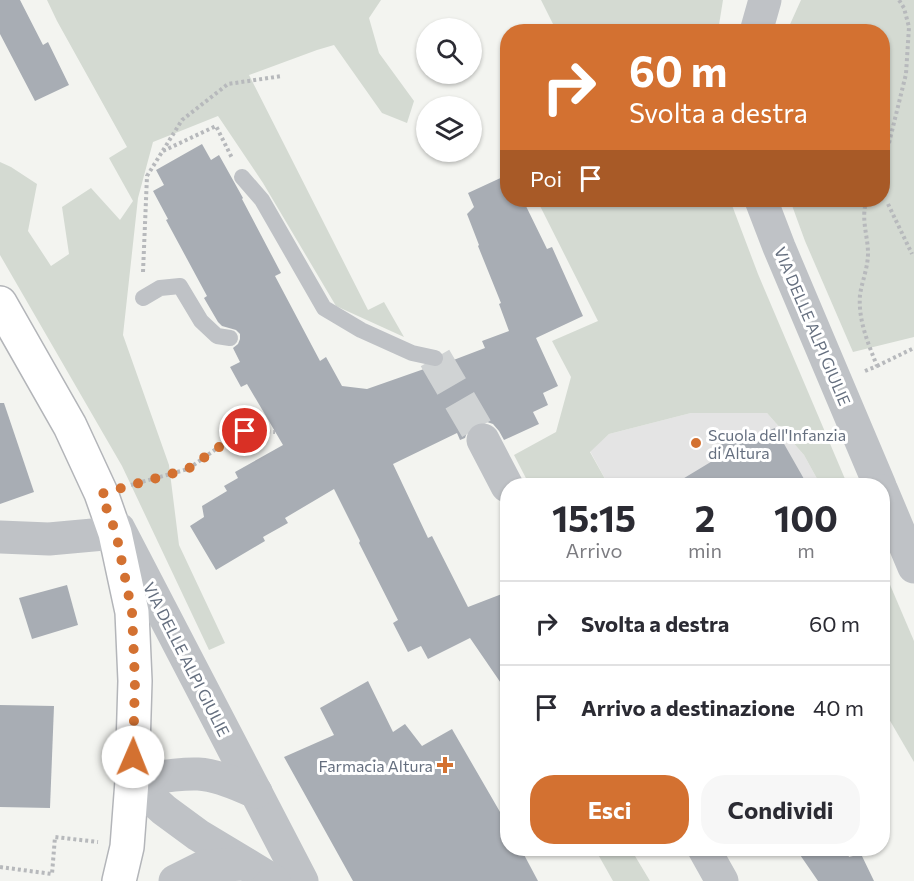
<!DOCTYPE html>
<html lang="it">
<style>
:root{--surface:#fff;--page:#f7f7f7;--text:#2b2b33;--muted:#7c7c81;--line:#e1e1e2;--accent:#d37131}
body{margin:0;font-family:Commissioner,sans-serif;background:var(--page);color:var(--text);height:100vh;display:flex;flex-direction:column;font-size:22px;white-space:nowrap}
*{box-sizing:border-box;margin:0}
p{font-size:20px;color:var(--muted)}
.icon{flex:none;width:33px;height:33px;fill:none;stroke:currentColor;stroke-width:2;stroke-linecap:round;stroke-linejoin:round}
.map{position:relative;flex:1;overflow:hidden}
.side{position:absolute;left:500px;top:478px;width:390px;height:378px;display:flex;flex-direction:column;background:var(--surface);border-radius:24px;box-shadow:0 2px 4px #0004}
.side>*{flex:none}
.banner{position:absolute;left:500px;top:24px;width:390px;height:183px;border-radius:24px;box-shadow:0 2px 4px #0004;background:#d37131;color:#fff;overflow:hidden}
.controls{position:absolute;left:416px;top:18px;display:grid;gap:12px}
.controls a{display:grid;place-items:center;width:66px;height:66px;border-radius:50%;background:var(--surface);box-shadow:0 2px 4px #0004;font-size:30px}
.pin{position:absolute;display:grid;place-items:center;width:51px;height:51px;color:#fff;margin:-26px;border:3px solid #fff;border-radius:50%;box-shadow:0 2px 6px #0007}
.me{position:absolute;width:66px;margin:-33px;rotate:1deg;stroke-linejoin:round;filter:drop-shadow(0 0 4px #0008)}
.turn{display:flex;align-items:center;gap:21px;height:126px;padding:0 30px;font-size:27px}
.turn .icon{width:78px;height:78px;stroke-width:2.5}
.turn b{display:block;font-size:42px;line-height:51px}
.then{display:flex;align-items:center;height:57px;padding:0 30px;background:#0003;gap:12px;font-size:22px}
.eta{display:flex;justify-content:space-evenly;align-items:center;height:102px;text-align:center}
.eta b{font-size:36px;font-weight:700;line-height:42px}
.button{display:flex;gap:12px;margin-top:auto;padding:12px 30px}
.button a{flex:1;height:69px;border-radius:24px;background:var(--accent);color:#fff;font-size:24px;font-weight:700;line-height:69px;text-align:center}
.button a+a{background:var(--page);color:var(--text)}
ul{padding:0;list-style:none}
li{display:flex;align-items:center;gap:18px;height:84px;padding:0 30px;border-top:2px solid var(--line)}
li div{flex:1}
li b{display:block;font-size:22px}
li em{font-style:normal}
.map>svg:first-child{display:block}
.built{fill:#e4e4e4}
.green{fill:#d4dad2}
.building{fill:#a8adb4}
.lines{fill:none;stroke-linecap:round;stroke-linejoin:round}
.minor-tunnel{stroke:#d0d3d4;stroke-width:33;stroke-dasharray:33 16;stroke-linecap:butt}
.primary-casing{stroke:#b3b5b9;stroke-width:36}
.path{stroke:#b7b9bc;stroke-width:4;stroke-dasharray:3 3;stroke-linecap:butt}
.service{stroke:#bfc2c6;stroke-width:16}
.minor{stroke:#bfc2c6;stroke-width:33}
.tertiary{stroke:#bfc2c6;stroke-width:33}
.primary{stroke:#fff;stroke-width:33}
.route{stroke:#d37131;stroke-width:10;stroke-dasharray:0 18}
.poi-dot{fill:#d37131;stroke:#fff;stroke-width:2}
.labels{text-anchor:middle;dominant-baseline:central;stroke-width:6;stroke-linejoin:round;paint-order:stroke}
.street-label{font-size:16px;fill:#656f7f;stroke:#fff}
.poi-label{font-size:16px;fill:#656f7f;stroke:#fff;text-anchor:start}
</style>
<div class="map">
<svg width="914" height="881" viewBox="0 0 914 881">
<rect width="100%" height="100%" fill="#f3f4f0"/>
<!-- built -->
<polygon class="built" points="691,413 767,413 804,455 821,486 609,486 590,451 609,434"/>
<!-- green -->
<g class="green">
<polygon points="47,0 381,0 369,18 379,53 414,101 407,123 382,113 334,45 317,50 249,75 368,310 384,302 404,337 336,306 263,183 218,116 153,142 138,198 123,335 169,465 179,545 225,643 209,650 122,466 0,255 0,162 11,167 37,184 28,231 51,266 69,254 62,207 91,188 120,220 133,201 109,158 127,147 57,21"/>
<polygon points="541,0 723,0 718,31 557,32"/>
<polygon points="801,0 914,0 914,337 853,352 805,241 790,200 882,200 882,32 787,31"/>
<polygon points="537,200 730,200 758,274 848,486 821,486 804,455 767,413 691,413 609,434 590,452 609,486 530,486 514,455 556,432 571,377 552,341 598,321"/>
<polygon points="882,566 914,641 914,762 882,707"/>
<polygon points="595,849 635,849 632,851 650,881 613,881"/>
</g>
<!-- building -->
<g class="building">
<polygon points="0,0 20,0 43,45 48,42 69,85 35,101 0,34"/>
<polygon points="202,144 211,160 219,155 243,198 242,199 281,273 275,276 320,361 326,357 342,386 367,389 424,369 424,371 439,368 443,364 485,348 482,341 509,331 499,304 501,303 478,246 479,245 467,214 474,207 468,193 507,175 507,200 523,200 547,249 552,247 583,316 536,338 558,386 543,393 548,405 533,412 539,424 504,440 499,431 493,424 484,421 475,423 468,429 465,438 460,440 457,433 393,464 428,538 432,536 468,607 507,592 507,692 470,638 428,659 421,646 408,652 393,623 398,620 359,543 360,541 334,489 285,518 288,523 263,537 265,541 216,570 190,526 204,517 202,506 227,491 224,486 238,478 235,472 283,445 247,384 241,387 230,367 240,362 233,348 238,344 240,339 240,334 236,330 222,326 218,322 204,298 207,296 166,220 168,219 153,191 164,185 156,170"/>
<polygon points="0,403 4,403 34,492 0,504"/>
<polygon points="775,428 808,486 671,486 719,457 713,448 748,430 752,437"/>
<polygon points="67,585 78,625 32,639 19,598"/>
<polygon points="368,681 393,732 405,724 422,746 452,729 507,824 507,849 521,849 538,881 353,881 284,757 334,735 320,708"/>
<polygon points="0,705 54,706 50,808 0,807"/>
<polygon points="796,849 846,849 849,857 861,854 874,881 818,881"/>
</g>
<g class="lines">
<!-- minor-tunnel -->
<polyline class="minor-tunnel" points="435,358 483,440"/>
<!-- primary casing -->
<g class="primary-casing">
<polyline id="primary" points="0,303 70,426 101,493 115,533 132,612 135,681 132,781 127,847 119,881"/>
</g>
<!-- path -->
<g class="path">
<polyline points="889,143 906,74 909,27 904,8 899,0"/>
<polyline points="163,151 216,126 232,158"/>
<polyline points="888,204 912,254"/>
<polyline points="143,272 147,176 182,120 228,84 282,76"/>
<polyline points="877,366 914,348"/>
<path d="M865 371 877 366C868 343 858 320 860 295 862 281 868 268 868 253 868 237 861 219 866 203"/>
<polyline points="131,485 188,469 216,449 245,431 275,432"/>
<polyline points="0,867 52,874 55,837 98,842"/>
</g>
<!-- service -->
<g class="service">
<polyline points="242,177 262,200 324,308 361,330 412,353 435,358"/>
<polyline points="143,298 160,288 180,286 201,321 217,336 230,338"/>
</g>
<!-- minor -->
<g class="minor">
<polyline points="483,440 507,486"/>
<polyline points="0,537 49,539 115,533"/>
<polyline points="704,849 722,881"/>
</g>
<!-- tertiary -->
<g class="tertiary">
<polyline points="756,32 765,0"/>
<polyline points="761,200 779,247 880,486"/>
<polyline points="882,491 914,567"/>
<polyline points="119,529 302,881"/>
<polyline points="132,781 164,810 198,835 274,881"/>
<path d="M132 781C154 778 176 773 198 774 218 775 238 785 256 792"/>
<polyline points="175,881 205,866 245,864"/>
</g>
<!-- primary -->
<use href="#primary" class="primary"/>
</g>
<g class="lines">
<!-- route -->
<polyline class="route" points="133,757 135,681 132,612 116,533 101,494 188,469 216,449 245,431"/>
</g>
<!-- markers -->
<g class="poi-dot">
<circle cx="696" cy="443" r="6"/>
<path d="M442 756h6v6h6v6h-6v6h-6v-6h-6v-6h6z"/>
</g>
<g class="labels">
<!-- street labels -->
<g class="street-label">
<text transform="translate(813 326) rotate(67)">VIA DELLE ALPI GIULIE</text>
<text transform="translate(187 659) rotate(63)">VIA DELLE ALPI GIULIE</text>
</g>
<!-- poi labels -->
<g class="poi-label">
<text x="708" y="434">Scuola dell'Infanzia<tspan x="708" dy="18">di Altura</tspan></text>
<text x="433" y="765" text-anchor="end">Farmacia Altura</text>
</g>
</g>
</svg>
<div class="controls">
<a><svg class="icon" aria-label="search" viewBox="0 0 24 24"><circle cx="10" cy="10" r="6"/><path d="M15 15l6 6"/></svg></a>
<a><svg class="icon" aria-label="layers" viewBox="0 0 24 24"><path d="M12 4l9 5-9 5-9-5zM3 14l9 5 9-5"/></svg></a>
</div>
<div class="pin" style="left:245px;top:431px;background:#d93025"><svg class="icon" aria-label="arrive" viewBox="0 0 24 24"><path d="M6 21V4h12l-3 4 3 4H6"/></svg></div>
<svg class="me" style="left:133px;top:757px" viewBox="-20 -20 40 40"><circle r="19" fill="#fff"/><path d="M0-13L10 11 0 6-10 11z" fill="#d37131"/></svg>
<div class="banner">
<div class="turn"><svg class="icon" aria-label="right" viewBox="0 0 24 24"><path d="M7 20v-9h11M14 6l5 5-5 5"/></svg><div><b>60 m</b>Svolta a destra</div></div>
<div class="then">Poi<svg class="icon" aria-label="arrive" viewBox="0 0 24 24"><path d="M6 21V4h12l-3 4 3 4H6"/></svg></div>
</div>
<section class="side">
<div class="eta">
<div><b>15:15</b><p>Arrivo</p></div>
<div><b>2</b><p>min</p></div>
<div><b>100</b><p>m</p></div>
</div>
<ul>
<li><svg class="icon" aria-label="right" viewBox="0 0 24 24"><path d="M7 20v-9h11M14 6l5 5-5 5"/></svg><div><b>Svolta a destra</b></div><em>60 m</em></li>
<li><svg class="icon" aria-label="arrive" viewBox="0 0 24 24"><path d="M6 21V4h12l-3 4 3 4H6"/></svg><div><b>Arrivo a destinazione</b></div><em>40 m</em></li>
</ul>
<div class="button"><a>Esci</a><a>Condividi</a></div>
</section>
</div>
